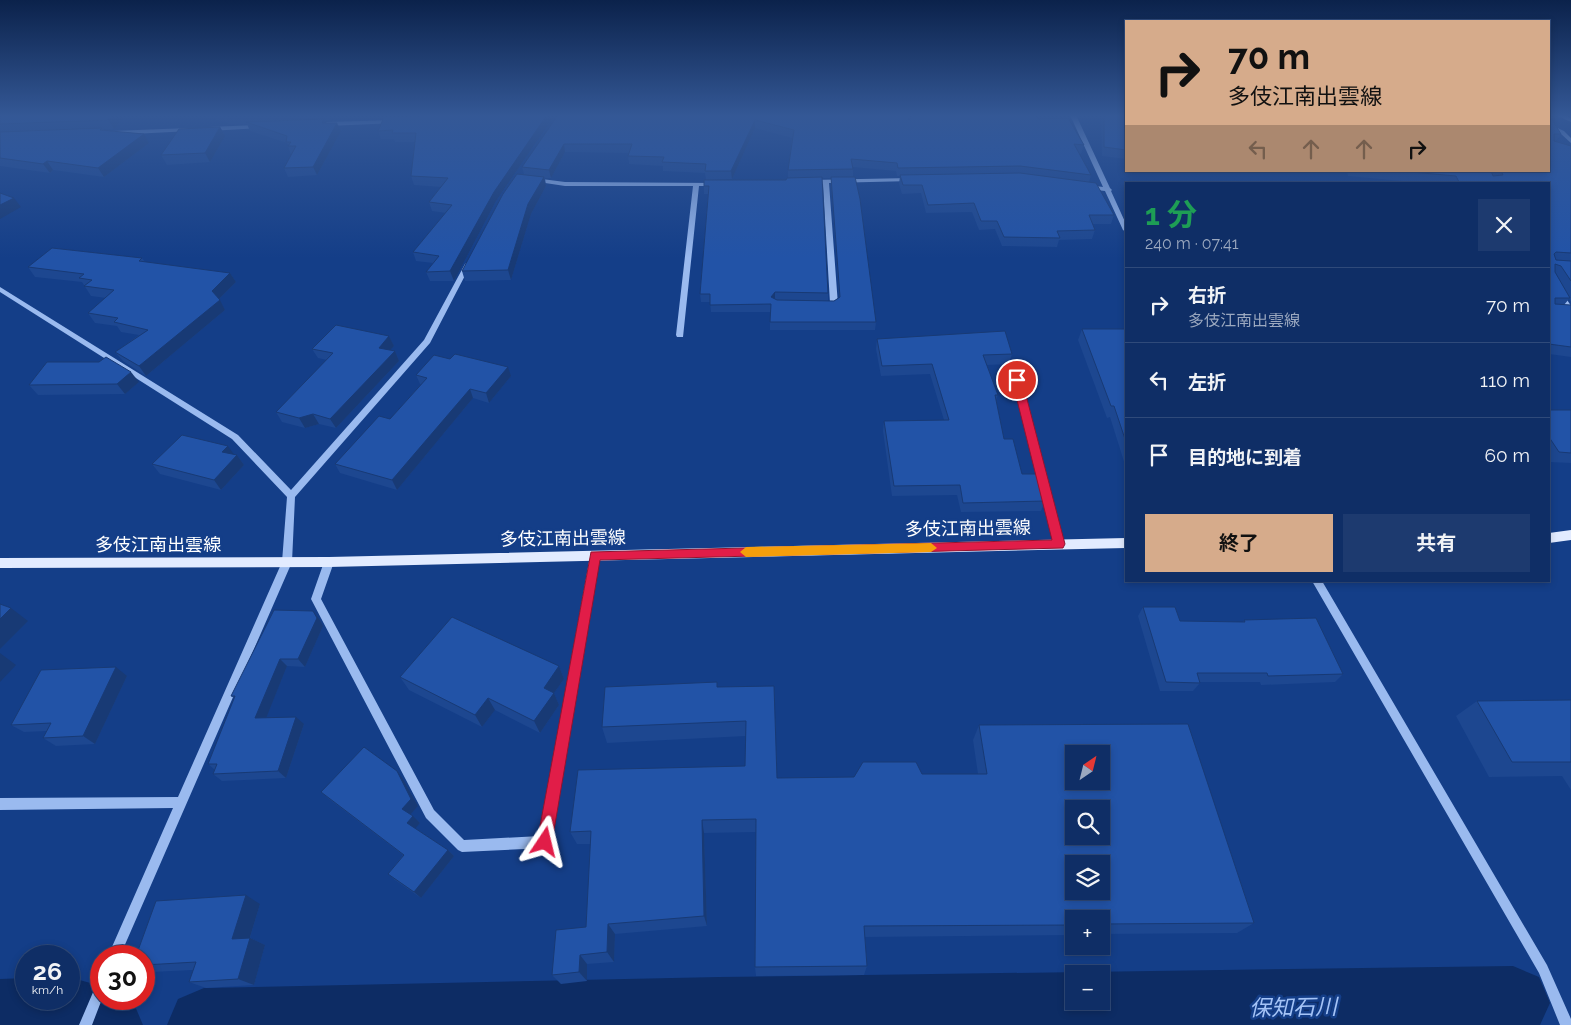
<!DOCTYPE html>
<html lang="ja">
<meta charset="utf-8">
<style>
:root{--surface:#0f2e66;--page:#1d3a6f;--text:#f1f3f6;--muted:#9ba8bf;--line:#2f4a7a;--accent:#d6ab8b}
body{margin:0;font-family:Raleway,"Noto Sans JP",sans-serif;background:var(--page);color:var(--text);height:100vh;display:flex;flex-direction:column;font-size:19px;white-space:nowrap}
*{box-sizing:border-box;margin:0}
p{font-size:16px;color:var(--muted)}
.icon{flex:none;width:28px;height:28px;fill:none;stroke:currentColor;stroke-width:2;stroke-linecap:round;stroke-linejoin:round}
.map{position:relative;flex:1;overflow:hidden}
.drawer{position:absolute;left:1125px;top:182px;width:425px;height:400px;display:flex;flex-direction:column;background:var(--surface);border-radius:0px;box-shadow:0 2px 8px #0003,0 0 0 1px var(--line)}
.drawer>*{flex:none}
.banner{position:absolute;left:1125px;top:20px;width:425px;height:152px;border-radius:0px;box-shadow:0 2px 8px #0003,0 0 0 1px var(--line);background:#d6ab8b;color:#111;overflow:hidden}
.needle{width:32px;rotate:35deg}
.fabs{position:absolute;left:1065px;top:745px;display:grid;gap:10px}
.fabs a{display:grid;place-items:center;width:45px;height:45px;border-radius:0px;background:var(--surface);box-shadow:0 2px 8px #0003,0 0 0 1px var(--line);font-size:25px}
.speed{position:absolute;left:15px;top:945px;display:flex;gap:10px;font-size:25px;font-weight:700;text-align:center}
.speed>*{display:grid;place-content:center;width:65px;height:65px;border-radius:50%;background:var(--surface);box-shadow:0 2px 8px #0003,0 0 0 1px var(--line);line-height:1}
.speed small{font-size:12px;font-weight:400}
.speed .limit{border:8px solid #d22;background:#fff;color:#111}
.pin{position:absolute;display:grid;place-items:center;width:42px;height:42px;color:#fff;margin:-21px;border:2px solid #fff;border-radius:50%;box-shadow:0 1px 5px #0007}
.me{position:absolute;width:55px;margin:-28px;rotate:10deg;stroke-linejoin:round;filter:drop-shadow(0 0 4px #0008)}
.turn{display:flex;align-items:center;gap:18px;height:105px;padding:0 20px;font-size:22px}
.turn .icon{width:65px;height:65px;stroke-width:2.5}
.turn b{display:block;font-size:35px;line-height:42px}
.lanes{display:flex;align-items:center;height:48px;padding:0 20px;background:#0003;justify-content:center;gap:25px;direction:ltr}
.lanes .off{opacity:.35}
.round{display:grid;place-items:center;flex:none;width:52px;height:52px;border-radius:0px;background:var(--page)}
.head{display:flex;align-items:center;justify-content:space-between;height:85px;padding:0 20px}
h1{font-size:30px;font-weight:700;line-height:38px;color:#1e9e55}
.button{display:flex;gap:10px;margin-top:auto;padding:10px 20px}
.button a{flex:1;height:58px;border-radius:0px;background:var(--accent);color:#111;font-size:20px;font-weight:700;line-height:58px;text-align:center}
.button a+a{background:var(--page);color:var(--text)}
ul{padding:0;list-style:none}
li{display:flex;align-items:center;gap:15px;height:75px;padding:0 20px;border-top:1px solid var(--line)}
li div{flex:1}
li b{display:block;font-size:19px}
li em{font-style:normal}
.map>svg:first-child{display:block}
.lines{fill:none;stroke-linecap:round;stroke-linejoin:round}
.river{fill:#0d2c64;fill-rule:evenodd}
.minor{fill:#9abaef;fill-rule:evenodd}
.major{fill:#e2ebff;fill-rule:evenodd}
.wall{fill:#1d4790;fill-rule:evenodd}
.shaded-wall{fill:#183a75}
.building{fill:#2253a7;stroke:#183a75;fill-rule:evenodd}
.route{fill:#e11d48;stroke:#92132f}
.slow{fill:#f59e0b}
.labels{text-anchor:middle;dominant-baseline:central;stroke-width:5;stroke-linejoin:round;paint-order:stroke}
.street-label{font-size:18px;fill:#fff;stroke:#143e88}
.near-water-label{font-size:22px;font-style:italic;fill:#a5c4f7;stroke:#143e88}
</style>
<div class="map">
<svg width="1571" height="1025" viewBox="0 0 1571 1025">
<rect width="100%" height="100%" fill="#143e88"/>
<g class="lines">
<!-- river -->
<g class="river">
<path d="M1513 966 1539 977 1550 1003 1540 1025H167L178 999 204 988 719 977ZM1074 974H1101V1001H1074Z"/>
<polygon points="69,977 101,986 101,999 132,999 143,1025 0,1025 0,979 26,978 26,999 69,999"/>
</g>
<!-- minor -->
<g class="minor">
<polygon points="1070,115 1076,115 1110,188 1112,190 1111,191 1126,224 1126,232 1123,230 1105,191 1088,189 1085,187 1088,185 1103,187"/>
<polygon points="1556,115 1563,115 1571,118 1571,122"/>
<polygon points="394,120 396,121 396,123 327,126 324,124 327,122"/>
<polygon points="1549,124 1564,131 1571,138 1571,143 1560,133 1549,128"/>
<polygon points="259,125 261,126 261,128 209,131 206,129 209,127"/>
<polygon points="189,128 192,130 191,131 112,135 109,133 112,131"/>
<polygon points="534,178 565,182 717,183 718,184 715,186 699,186 683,337 677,337 676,335 693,186 565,186 532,181 531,180"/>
<polygon points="910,178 912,179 912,181 829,183 838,305 834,307 825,307 825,303 830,303 823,184 811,184 808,182 811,180"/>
<polygon points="468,262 471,264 430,343 295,497 292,562 120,956 108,956 173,808 0,810 0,798 178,797 282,562 287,497 232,439 0,292 0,287 238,435 291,490 424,340 465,264"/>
<polygon points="1549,274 1552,276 1571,306 1571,314 1568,314 1549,281"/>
<polygon points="1017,377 1021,380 1064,544 1062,547 1056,547 1054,544 1013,380"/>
<polygon points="595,552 598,553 600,556 549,846 545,848 462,852 458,850 426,818 311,599 324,562 326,559 332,559 334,562 321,599 434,810 464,840 540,836 590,556 592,553"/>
<polygon points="1312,581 1322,581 1547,965 1571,1019 1571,1025 1560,1025 1539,973"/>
<polygon points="101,981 101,999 102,999 92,1025 79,1025 97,983"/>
</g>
<!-- major -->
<g class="major">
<polygon points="1571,530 1571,540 1549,543 1549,533"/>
<polygon points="1126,538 1126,548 329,567 0,568 0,558 329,557"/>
</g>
</g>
<!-- wall -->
<g class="wall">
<polygon points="0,115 125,115 114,129 103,129 104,131 144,134 149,143 104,177 53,170 50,173 0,166"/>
<polygon points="201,115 332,115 330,120 324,121 325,123 341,131 317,175 288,177 284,168 291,155 288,146 288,145 287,143 250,131 247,124 230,124"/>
<polygon points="390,115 551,115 552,119 496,201 454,281 430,281 426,272 433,263 416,261 413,252 446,213 432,211 429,202 441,187 414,185 411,176 415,142 395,142 394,139 381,139 378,131 390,116"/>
<path d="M558 115 909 120 1038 119 1084 145 1081 154 1079 153 1091 175 1089 182 1114 215 1111 224H1093L1095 230 1092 239 1059 240 1057 247 1002 246 995 229 979 230 972 212 926 213 921 193 902 194 899 184 900 176H897L896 171 853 167V177L876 322 875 330H770V312H711L710 302H701L700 294 708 194H704V186L786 180 788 178V170L792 138 755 128 732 179 706 180 705 173 663 171V166L629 164 628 156 629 153 565 152 551 178H545L546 186 531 214 511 280 465 281 462 271 524 174 522 167ZM822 178H831V185L839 298 834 301H828V293Z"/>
<polygon points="1101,115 1126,115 1126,159 1102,156"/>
<polygon points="1549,118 1561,134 1556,141 1571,146 1571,302 1569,299 1564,305 1571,305 1571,357 1549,354 1549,184 1434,184 1348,176 1347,171 1549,171"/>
<polygon points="220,127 225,136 210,162 167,165 161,155"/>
<polygon points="142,258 145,262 230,273 236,282 219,299 225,310 146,376 123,361 115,352 139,335 121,332 117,326 95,323 88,313 106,298 91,296 82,282 35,277 28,267"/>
<polygon points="1082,329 1126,329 1126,468 1110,417 1107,418 1078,340"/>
<polygon points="389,336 394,346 390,350 395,351 399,361 336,428 319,424 305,428 282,422 276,412 327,360 318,358 312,349"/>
<polygon points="877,339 1012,354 1009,364 987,365 998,395 996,400 1004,439 1022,474 1045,501 1041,511 961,512 957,495 892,496 883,431 884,421 944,420 930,374 881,376 876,349"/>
<polygon points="416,375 511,376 489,403 473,398 397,490 340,473 335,464 390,419 421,384 420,384"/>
<polygon points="139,382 125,394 38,395 29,385"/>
<polygon points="1549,410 1571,410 1571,463 1549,462"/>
<polygon points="234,454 237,455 244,465 221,490 160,474 152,464"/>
<polygon points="1143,607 1180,621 1243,622 1244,620 1343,674 1335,682 1261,685 1260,682 1200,682 1200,683 1193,691 1160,691 1138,616"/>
<polygon points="313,611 320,620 323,626 305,667 287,666 266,718 304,724 286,778 222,781 213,774 215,770 208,764 234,698 231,696"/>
<polygon points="559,666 564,679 554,693 559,705 540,733 495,710 482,727 409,690 400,677"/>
<polygon points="127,676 95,744 56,746 43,738 47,731 24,732 11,725"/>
<polygon points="774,686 777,778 854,777 922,774 978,774 973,740 979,725 1254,923 1237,933 1101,934 1101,919 1074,919 1074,935 865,937 867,966 864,975 756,976 755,967 756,832 704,833 707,926 615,934 614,962 587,964 587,981 561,984 552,975 586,927 591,844 577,844 570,832 745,766 746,736 607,743 602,727 718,687"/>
<polygon points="1571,700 1571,790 1562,776 1489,777 1456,716 1477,701"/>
<polygon points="403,779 418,806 410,814 420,823 415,828 448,850 454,856 421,898 395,880 388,874 403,855 329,799 321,792"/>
<polygon points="260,904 250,938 265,945 254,985 206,988 189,982 193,970 151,972 144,969 144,956"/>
</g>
<!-- shaded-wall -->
<g class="shaded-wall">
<polygon points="112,115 125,115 114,129 108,120"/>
<polygon points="328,115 332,115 330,120"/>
<polygon points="547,115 551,115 552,119 496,201 454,281 450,271 494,192"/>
<polygon points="755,120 755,128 732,179 731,171"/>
<polygon points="337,123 341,131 317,175 313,167"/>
<polygon points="220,127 225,136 210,162 205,153"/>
<polygon points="144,134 149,143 104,177 98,168"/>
<polygon points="564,144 565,152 551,178 549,170"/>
<polygon points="47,161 53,170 50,173 43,164"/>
<polygon points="544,177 546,186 531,214 511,280 508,270 528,204"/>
<polygon points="14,198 21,207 0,219 0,205"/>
<polygon points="230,273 236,282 218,300 212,291"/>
<polygon points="775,292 775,300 771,297"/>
<polygon points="220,300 225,310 146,376 139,366"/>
<polygon points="389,336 394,346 384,357 379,348"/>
<polygon points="395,351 399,361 336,428 330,419"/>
<polygon points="508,367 511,376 489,403 486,393"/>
<polygon points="131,372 139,382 125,394 117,384"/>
<polygon points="470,389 473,398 397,490 392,480"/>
<polygon points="313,414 319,424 305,428 299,418"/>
<polygon points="228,446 235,456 222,452"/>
<polygon points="237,455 244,465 221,490 214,480"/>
<polygon points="11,608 28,621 0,649 0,619"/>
<polygon points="313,611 320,620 323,626 305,667 298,659"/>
<polygon points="0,653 16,665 0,682"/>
<polygon points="280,659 287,666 263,726 255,718"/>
<polygon points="559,666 564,679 554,693 559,705 540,733 534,721 544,688"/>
<polygon points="116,667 127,676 95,744 83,736"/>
<polygon points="488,698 495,710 482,727 475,715"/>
<polygon points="296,717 304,724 286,778 278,771"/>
<polygon points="397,771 403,779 418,806 409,816 402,809"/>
<polygon points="413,816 420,823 414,830 407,823"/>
<polygon points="702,820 704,833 707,926 704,916"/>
<polygon points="448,850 454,856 421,898 414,892"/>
<polygon points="246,895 260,904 247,947 232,939"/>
<polygon points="608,924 615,934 614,962 607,952"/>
<polygon points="250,938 265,945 254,985 238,979"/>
<polygon points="580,955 587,964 587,981 579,972"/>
</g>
<!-- building -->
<g class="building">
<polygon points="0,115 112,115 108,120 0,124"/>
<polygon points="222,115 252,115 226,116"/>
<polygon points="435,115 547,115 494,192 450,271 426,272 439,256 413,252 452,205 429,202 448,178 411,176 416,133 392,133 393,130 378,131 384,117"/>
<polygon points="558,115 907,115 909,120 912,115 1036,115 1038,119 1068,118 1084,145 1074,144 1091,175 1020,166 898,168 897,163 851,159 853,169 788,170 794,130 755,120 731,171 705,171 706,164 662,162 664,157 628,156 632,144 564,144 549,170 522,167"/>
<polygon points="1104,115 1126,115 1126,150 1104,147"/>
<polygon points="1549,118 1551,118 1561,134 1554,134 1554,141 1571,146 1571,253 1556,252 1554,254 1556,260 1571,261 1571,281 1561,266 1555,264 1555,272 1570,298 1555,298 1555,304 1571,305 1571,347 1549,344 1549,184 1460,184 1456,176 1400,171 1491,171 1493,176 1503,175 1501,171 1549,171"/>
<polygon points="324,119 322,123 337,123 313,167 284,168 296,146 288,146 291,142 286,142 287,136 246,122"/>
<polygon points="220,127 205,153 161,155 179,129"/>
<polygon points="102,128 100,130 144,134 98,168 47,161 43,164 0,158 0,132"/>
<polygon points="1020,173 1096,183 1114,215 1089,215 1095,230 1057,231 1060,238 1004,237 997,221 981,221 974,203 928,205 922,185 903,185 900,175"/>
<polygon points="517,174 544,177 528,204 508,270 462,271 503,194"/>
<polygon points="822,177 828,293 775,292 771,297 777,300 834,301 840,297 831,177 855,177 860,199 876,322 770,322 771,304 710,305 710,294 700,294 709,186 704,186 704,180 786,180 787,178"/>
<polygon points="0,193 14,198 0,205"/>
<polygon points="52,248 142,258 139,261 230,273 212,291 220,300 139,366 115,352 148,330 114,322 118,318 88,313 114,290 84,286 92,280 79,278 84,274 28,267"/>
<polygon points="336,325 389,336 379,348 395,351 330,419 313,414 299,418 276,412 333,353 312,349"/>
<polygon points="1082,329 1126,329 1126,442 1114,406 1111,406"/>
<polygon points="1005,331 1012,354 983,355 998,395 995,395 1004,439 1013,439 1022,474 1037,474 1045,501 963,503 960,485 894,486 884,421 949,420 932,364 882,366 877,339"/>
<polygon points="455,354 508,367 486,393 470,389 392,480 335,464 379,416 390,419 427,378 416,375 434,355 450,359"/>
<polygon points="106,357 131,372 117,384 29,385 47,362 99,362"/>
<polygon points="1549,410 1571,410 1571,453 1559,452 1549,437"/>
<polygon points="182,435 228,446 222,452 237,455 214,480 152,464"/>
<polygon points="0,604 11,608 0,619"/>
<polygon points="1143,607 1175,607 1180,621 1245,622 1244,620 1316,618 1343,674 1268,676 1267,673 1197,673 1200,683 1166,682"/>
<polygon points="274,610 313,611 317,618 298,659 280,659 255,718 296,717 278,771 213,774 217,764 208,764 235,696 231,696"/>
<polygon points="452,617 559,666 544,688 554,693 534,721 488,698 475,715 400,677"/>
<polygon points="116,667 83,736 43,738 51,723 11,725 41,670"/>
<path d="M717 682V687L774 686 777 778 854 777 863 762H916L922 774H987L979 725 1188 724 1254 923 1101 924V919H1074V925L864 926 867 966 755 967 756 819 702 820 704 916 608 924 607 952 580 955 579 972 552 975 556 930 586 927 591 831 570 832 578 770 745 766 746 721 602 727 605 687ZM1074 754H1101V781H1074ZM1074 809H1101V836H1074ZM1074 864H1101V891H1074Z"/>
<polygon points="1571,700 1571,762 1512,762 1477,701"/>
<polygon points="364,747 397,771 411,799 402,809 413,816 407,823 448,850 414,892 388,874 404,855 321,792"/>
<polygon points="246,895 232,939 250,938 238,979 189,982 196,962 144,965 144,956 136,956 156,901"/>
</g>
<!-- sky -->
<linearGradient id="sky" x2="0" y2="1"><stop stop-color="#0b224b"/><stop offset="0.45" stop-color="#345896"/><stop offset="1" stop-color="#345896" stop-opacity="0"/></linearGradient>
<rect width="1571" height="258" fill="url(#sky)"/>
<!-- route -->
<polygon class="route" points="1017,377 1022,380 1065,544 1063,548 600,560 552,842 550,847 545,849 540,847 537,842 591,552 1052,540 1012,380"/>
<!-- slow -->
<polygon class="slow" points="931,543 937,548 931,552 746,557 740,552 746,547"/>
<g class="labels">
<!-- street labels -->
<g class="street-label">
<text transform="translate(968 528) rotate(-1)">多伎江南出雲線</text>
<text transform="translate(563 538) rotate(-1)">多伎江南出雲線</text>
<text x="158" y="544">多伎江南出雲線</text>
</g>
<!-- near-water labels -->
<g class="near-water-label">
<text transform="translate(1293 1007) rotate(-1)">保知石川</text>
</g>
</g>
</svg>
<div class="fabs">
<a><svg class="needle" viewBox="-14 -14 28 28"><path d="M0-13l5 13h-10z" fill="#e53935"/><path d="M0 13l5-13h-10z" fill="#9ba8bf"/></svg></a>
<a><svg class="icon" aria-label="search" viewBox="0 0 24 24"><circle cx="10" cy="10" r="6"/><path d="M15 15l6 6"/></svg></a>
<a><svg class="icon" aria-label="layers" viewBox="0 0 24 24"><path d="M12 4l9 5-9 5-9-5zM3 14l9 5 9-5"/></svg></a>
<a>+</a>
<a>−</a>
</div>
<div class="speed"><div>26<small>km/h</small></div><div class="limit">30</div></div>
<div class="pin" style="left:1017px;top:380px;background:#d93025"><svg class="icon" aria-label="arrive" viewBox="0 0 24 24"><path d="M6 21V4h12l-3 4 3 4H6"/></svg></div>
<svg class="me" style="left:545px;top:842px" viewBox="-20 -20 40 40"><path d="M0-17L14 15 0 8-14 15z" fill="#e11d48" stroke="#fff" stroke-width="4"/></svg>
<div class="banner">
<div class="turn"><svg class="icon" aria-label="right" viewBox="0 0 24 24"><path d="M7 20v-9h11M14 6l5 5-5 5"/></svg><div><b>70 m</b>多伎江南出雲線</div></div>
<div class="lanes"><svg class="icon off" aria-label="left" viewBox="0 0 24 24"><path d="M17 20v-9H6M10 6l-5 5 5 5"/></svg><svg class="icon off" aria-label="ahead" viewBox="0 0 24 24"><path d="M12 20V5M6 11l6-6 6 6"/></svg><svg class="icon off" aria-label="ahead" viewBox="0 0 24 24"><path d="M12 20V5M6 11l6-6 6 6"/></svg><svg class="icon" aria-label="right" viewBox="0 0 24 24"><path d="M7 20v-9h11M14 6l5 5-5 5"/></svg></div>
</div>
<section class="drawer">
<div class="head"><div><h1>1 分</h1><p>240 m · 07:41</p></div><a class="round"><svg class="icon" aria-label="close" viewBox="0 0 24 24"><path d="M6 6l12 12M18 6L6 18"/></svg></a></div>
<ul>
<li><svg class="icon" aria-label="right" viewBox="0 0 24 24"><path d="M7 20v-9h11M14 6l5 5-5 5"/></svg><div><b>右折</b><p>多伎江南出雲線</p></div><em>70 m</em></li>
<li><svg class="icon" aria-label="left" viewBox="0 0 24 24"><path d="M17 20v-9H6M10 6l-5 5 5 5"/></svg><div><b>左折</b></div><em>110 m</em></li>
<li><svg class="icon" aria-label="arrive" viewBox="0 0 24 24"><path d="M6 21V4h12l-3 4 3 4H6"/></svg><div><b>目的地に到着</b></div><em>60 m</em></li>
</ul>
<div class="button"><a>終了</a><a>共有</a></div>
</section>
</div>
